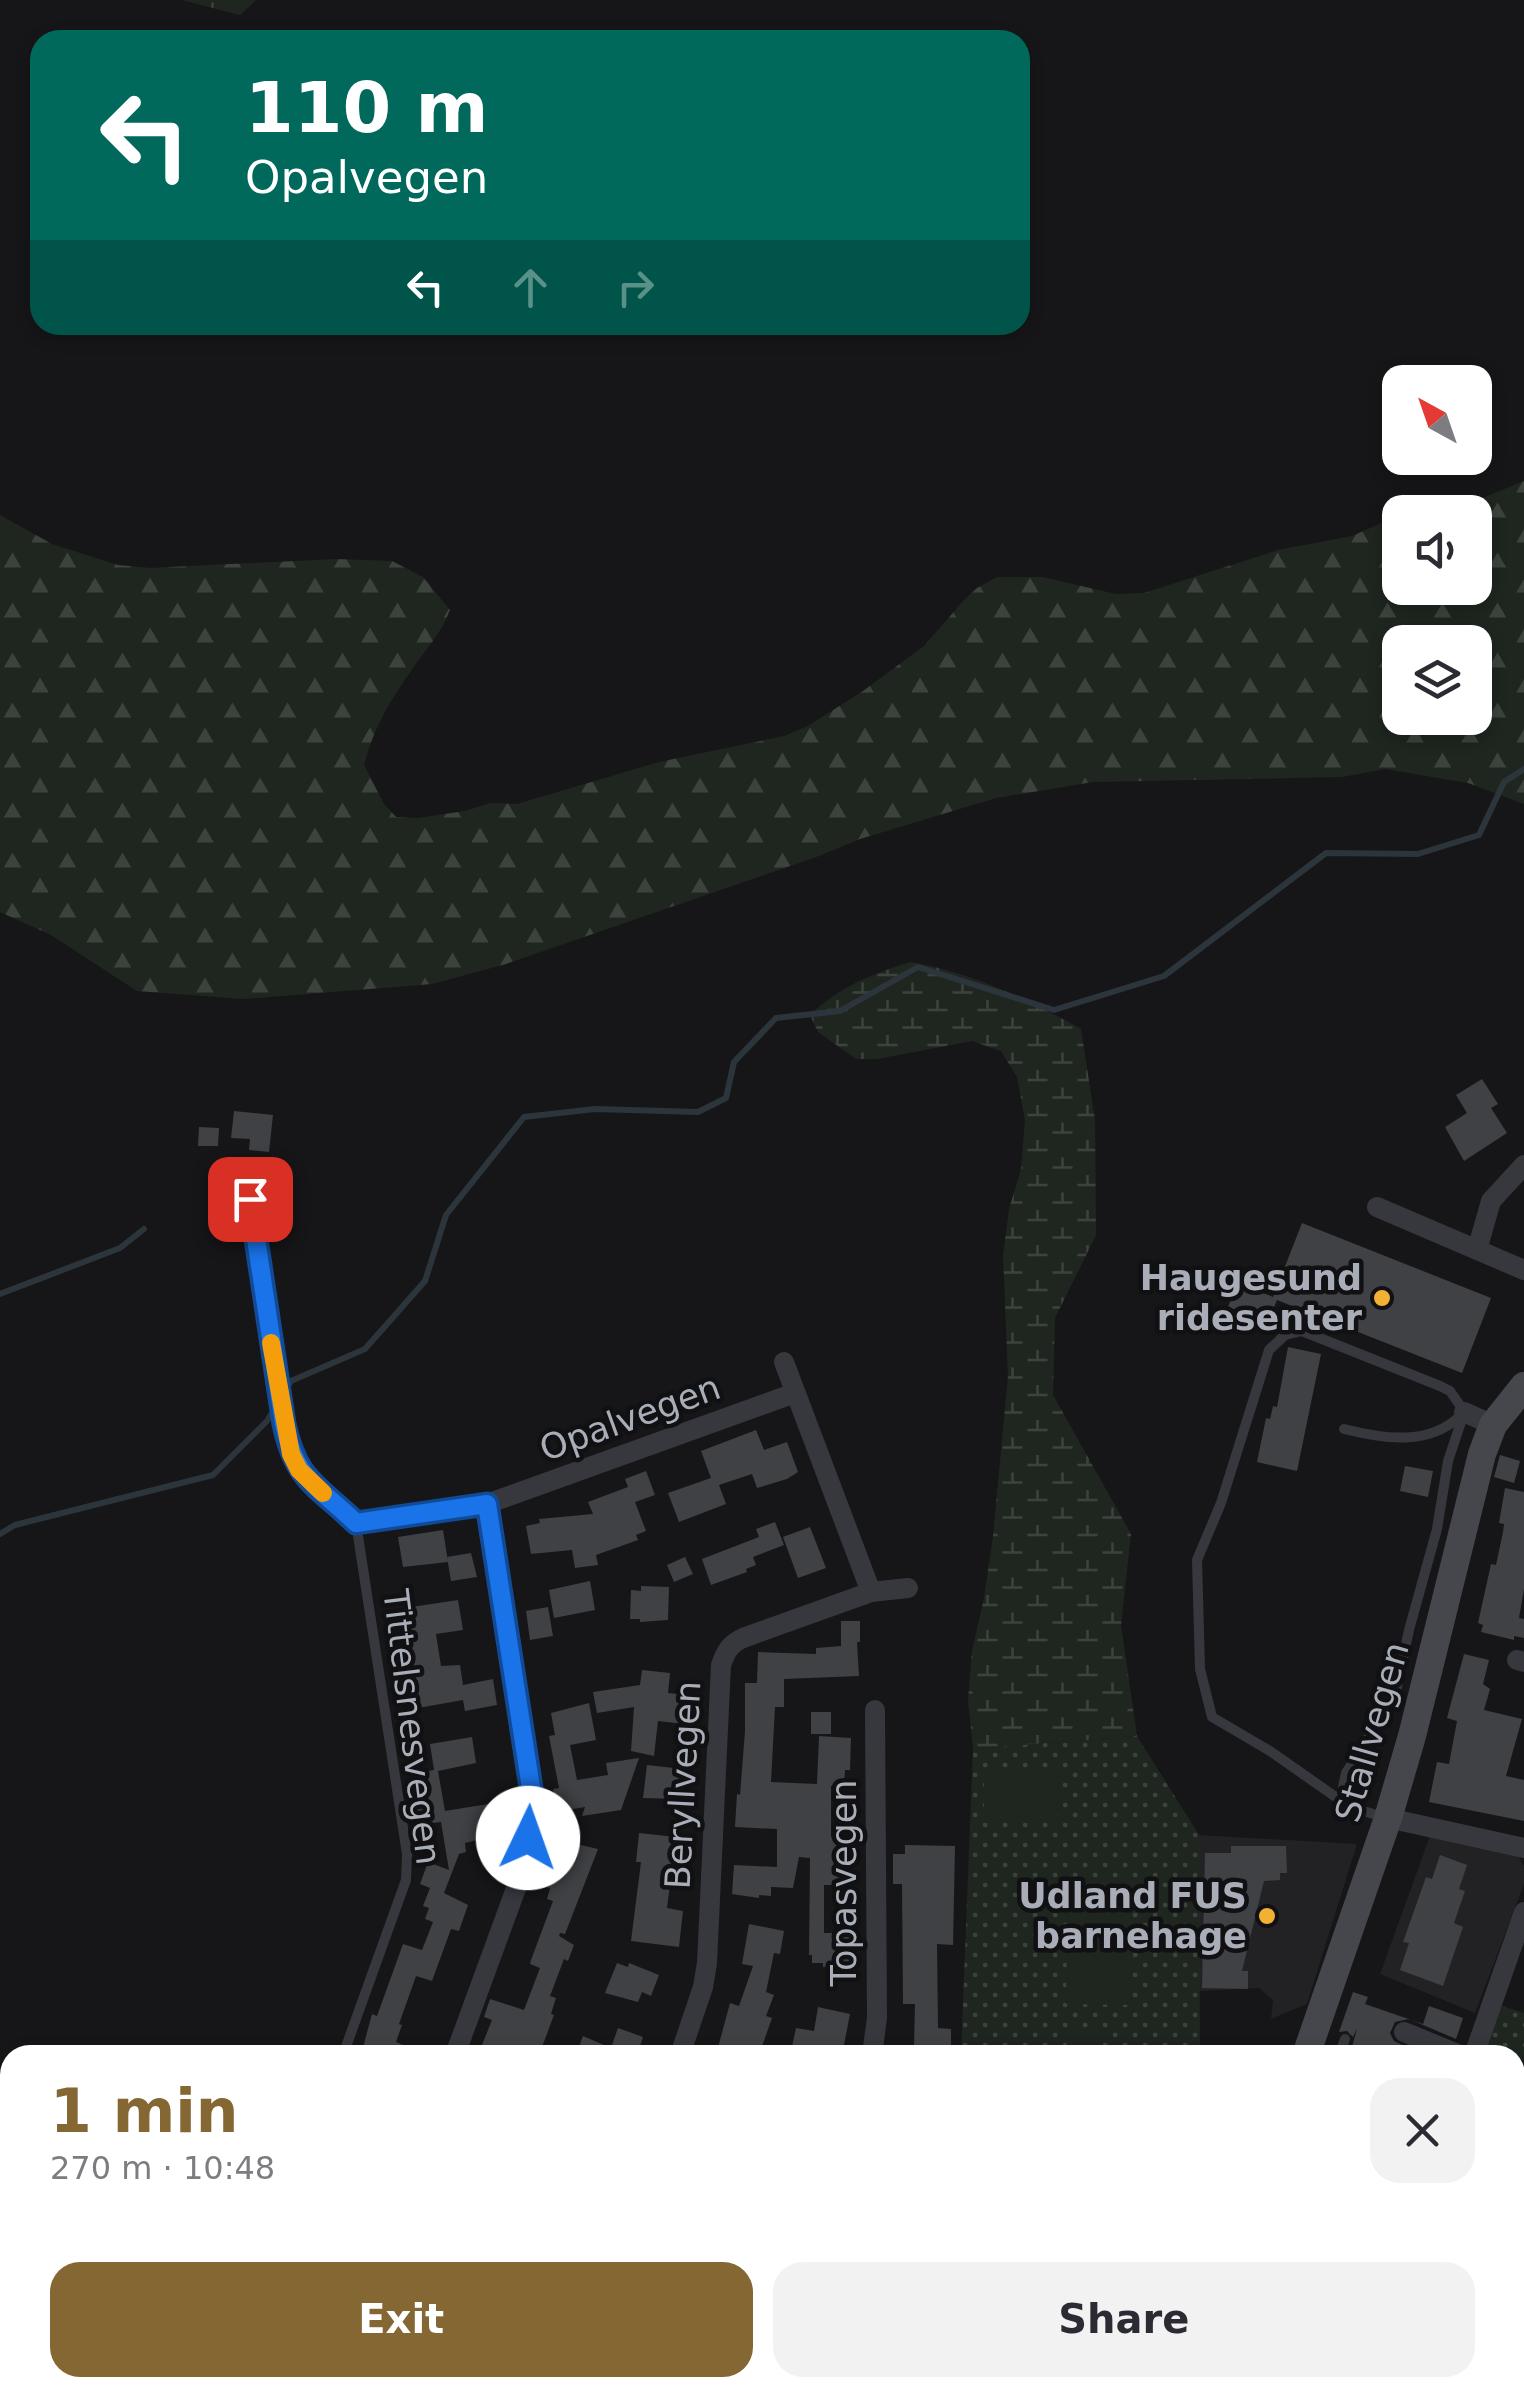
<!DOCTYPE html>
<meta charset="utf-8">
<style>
:root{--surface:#fff;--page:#f2f2f3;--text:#2b2b33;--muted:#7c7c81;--accent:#856733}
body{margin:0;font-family:"DejaVu Sans",sans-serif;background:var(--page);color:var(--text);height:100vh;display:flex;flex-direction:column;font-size:38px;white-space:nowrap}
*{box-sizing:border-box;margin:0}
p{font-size:32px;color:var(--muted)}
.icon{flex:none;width:55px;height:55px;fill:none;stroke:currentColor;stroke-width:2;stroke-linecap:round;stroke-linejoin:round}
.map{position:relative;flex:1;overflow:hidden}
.panel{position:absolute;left:0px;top:2045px;width:1525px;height:352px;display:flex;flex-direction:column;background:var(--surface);border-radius:30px 30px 0 0;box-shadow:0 5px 15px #0003}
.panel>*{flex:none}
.hud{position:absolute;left:30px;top:30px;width:1000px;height:305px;border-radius:30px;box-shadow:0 5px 15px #0003;background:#00695c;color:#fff;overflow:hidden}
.needle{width:65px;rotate:320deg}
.controls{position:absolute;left:1382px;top:365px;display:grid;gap:20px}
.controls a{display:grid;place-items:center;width:110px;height:110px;border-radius:20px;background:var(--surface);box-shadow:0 5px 15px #0003;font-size:50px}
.pin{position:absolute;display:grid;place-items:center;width:85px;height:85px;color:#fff;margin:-42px;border-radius:20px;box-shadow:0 5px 15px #0006}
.me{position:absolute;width:110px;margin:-55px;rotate:3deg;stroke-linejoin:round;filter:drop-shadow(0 0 8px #0008)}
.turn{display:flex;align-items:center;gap:35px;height:210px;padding:0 50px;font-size:45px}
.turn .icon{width:130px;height:130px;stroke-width:2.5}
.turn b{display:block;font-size:70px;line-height:85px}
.lanes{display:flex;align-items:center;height:95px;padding:0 50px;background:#0003;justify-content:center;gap:50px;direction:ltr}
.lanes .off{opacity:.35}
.round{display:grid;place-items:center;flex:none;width:105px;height:105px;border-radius:30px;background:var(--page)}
.headline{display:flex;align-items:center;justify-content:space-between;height:170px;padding:0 50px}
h1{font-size:60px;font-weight:600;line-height:75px;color:var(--accent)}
.action{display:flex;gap:20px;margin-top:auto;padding:20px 50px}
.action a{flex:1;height:115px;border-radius:30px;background:var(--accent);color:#fff;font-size:40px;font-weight:600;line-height:115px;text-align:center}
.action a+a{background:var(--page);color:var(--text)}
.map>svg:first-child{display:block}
.built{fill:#222225}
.forest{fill:url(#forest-firs);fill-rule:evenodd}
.wetland{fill:url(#wetland-marsh)}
.park{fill:url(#park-dots)}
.pitch{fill:#1e261f}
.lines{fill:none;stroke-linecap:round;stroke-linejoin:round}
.stream{stroke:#2c353c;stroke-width:6}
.building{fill:#404145}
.lane{stroke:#37383d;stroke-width:10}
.street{stroke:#37383d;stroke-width:20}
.secondary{stroke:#45474d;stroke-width:28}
.route-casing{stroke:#114b97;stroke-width:25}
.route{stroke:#1a73e8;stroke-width:18}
.slow{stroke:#f59e0b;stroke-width:18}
.poi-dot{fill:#f2b134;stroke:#111113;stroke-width:4}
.labels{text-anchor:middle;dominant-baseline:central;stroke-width:9;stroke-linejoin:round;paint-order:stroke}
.poi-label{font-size:35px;font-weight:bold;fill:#a8adb8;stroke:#111113;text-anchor:end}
.street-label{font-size:35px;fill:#a8adb8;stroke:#111113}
</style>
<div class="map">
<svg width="1524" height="2397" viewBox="0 0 1524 2397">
<defs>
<pattern id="forest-firs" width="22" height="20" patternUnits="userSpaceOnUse" patternTransform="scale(2.5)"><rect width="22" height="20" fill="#1e261f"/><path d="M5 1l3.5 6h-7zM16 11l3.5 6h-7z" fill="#3c433d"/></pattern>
<pattern id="wetland-marsh" width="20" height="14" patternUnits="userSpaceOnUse" patternTransform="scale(2.5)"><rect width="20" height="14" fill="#1e261f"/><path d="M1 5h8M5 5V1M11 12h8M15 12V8" fill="none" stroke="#3c433d"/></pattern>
<pattern id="park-dots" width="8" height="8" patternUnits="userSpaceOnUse" patternTransform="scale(2.5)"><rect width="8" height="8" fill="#1e261f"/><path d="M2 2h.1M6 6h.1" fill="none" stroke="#3c433d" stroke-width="1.8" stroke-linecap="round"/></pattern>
</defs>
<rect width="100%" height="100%" fill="#161618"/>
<!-- built -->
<g class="built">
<polygon points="1199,1835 1357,1844 1307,2004 1271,2019 1273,2000 1259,1988 1199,1991"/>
<polygon points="1430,1836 1517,1854 1524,1866 1524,1884 1475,2013 1380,1974"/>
</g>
<!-- forest -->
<path class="forest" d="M1524 481V804L1468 783 1385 769 1342 777 1093 782 996 798 860 839 819 856 506 964 432 984 243 999 137 991 51 935 0 912V515L52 544 118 565 150 568 336 559 392 561 423 577 450 610C441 634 425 650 411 671 390 701 373 729 364 765L384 804 396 817 418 818 465 811 491 803 517 804 659 762 784 736 808 726 863 691 924 646 964 600 977 588 997 577H1042L1116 594 1144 593 1278 550 1352 536 1400 515V588H1475V512H1409L1485 497ZM1400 642H1475V718H1400Z"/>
<!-- wetland -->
<g class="wetland">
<polygon points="182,0 256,0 240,15"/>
<path d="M910 962C970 972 1028 999 1081 1029L1095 1120 1096 1235 1055 1318 1053 1395 1131 1534 1121 1625 1137 1736 973 1749 968 1700 972 1651 984 1598 993 1536 1008 1376 1003 1256 1009 1209 1021 1169 1025 1120 1017 1077 1001 1051 972 1041 877 1059H856L818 1032 810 1015C839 987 872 974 910 962Z"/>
</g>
<!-- park -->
<g class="park">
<polygon points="1137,1736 1199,1835 1200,2055 961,2055 973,1749"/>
<polygon points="1499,2005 1524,2013 1524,2058 1519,2072 1515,2071 1515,2055 1481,2055"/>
</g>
<!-- pitch -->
<g class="pitch">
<polygon points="984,1769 1058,1770 1057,1818 984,1818"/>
<polygon points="1068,1881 1131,1882 1130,2005 1066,2004"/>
<polygon points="1067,2030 1102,2031 1101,2055 1066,2055"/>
</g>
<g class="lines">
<!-- stream -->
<g class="stream">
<polyline points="0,1294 120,1248 144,1229"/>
<polyline points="0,1534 15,1525 213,1475 267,1421 291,1381 365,1349 425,1281 446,1215 524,1117 595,1109 698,1112 726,1098 734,1062 776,1018 840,1011 918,967 1054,1010 1164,976 1326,853 1418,854 1479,835 1504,782 1524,769"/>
</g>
</g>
<!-- building -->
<g class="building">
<polygon points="1482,1079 1498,1104 1491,1108 1507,1133 1464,1161 1445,1127 1467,1113 1456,1095"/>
<polygon points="234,1111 273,1115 269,1152 249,1150 250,1139 231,1138"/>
<polygon points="199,1127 219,1128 218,1146 198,1146"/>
<polygon points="1302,1223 1491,1298 1462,1373 1277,1300 1268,1322 1228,1307 1237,1283 1273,1297"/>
<polygon points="1288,1347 1321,1354 1297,1471 1257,1462 1266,1418 1270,1419 1273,1406 1277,1407"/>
<polygon points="756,1430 764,1450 787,1442 798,1472 787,1479 757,1488 752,1474 719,1485 726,1504 679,1522 668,1493 711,1478 701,1451"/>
<polygon points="1500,1455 1520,1461 1514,1483 1494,1477"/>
<polygon points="1405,1466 1433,1471 1428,1497 1400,1491"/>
<polygon points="646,1471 655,1495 635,1502 646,1531 636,1535 638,1540 596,1555 598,1565 575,1568 572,1550 531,1554 526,1526 540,1523 539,1519 593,1514 588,1502 628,1487 625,1479"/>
<polygon points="1505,1488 1524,1492 1524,1589 1519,1618 1524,1619 1524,1638 1514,1636 1514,1640 1481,1632 1483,1625 1478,1623 1491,1564 1496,1565 1503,1532 1504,1524 1499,1523"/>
<polygon points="775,1522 784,1545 753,1557 756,1565 746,1569 747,1572 711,1585 702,1559 759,1537 756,1529"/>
<polygon points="810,1527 826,1568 798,1578 783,1537"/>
<polygon points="443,1530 448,1562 403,1567 398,1537"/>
<polygon points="471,1553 477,1577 451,1581 447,1557"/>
<polygon points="685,1557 693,1574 674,1582 667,1565"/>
<polygon points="590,1581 595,1610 554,1618 549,1590"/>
<polygon points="641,1586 669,1587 668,1620 640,1622 640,1619 630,1619 631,1590 641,1591"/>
<polygon points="458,1600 463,1630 436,1634 441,1666 460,1665 463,1685 493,1679 497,1705 465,1711 463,1700 418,1708 405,1608"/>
<polygon points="548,1607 553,1636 530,1640 526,1611"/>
<polygon points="841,1621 860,1621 860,1642 857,1642 859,1676 784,1679 784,1707 775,1707 771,1782 817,1784 819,1736 851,1738 850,1770 845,1770 844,1786 831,1786 831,1837 845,1837 844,1885 824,1885 824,1933 856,1933 856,1963 823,1967 823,1963 812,1963 812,1955 809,1955 810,1858 799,1857 793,1888 771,1887 771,1896 759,1895 759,1898 732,1894 734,1865 777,1867 777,1829 735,1827 737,1794 740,1795 745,1731 745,1683 757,1683 758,1652 816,1654 816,1648 841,1646"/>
<polygon points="1464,1654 1489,1660 1483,1684 1490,1689 1484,1710 1522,1719 1506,1776 1524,1780 1524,1821 1429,1802 1437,1762 1449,1764 1457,1721 1447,1718"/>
<polygon points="642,1670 670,1673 668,1693 687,1695 684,1724 658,1721 654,1756 631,1751 634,1707 597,1713 593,1692 640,1685"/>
<polygon points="589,1703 596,1740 570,1745 577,1780 608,1775 606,1763 639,1758 621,1810 582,1816 585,1807 556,1812 553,1789 559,1788 549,1736 555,1735 551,1713"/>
<rect x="811" y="1712" width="20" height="22"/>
<polygon points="472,1737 476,1763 438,1771 445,1811 488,1804 494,1836 465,1843 466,1852 459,1854 444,1893 468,1905 459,1931 451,1929 432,1981 416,1976 399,2024 402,2025 396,2042 427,2055 361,2055 372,2014 377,2016 403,1944 422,1950 433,1922 425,1919 429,1908 423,1906 430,1888 420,1884 428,1862 449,1870 441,1822 419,1825 417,1821 411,1774 434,1770 430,1744"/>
<polygon points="647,1765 683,1769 680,1799 643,1798"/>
<polygon points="639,1833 676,1837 667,1908 683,1911 679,1947 631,1941 641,1862 636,1862"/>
<polygon points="572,1843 598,1849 565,1934 560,1933 559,1936 574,1945 568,1961 564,1959 550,1996 556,1998 551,2014 554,2015 539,2055 478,2055 492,2020 484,2017 490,1999 524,2010 540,1968 530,1964 531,1960 553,1901 547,1899 550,1888 542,1886 549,1867 557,1870 560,1860 566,1862"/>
<polygon points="905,1845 955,1846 953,1945 937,1944 938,2028 951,2029 951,2055 918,2055 918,2046 914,2046 915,2004 903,2004 902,1884 893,1884 893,1854 905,1854"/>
<polygon points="1231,1846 1286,1846 1287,1873 1280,1873 1280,1880 1264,1881 1242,1971 1248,1971 1248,1989 1202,1988 1205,1853 1231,1853"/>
<polygon points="1440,1855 1467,1865 1459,1889 1465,1891 1454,1923 1463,1927 1443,1986 1400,1970 1409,1943 1403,1942 1426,1877 1432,1879"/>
<polygon points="749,1924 784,1931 780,1954 774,1953 766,1992 774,1995 766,2016 772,2018 759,2055 716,2055 730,2003 739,2006 753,1966 742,1964"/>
<polygon points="617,1963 628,1967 629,1963 659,1975 651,1996 642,1992 638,2002 605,1993"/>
<polygon points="1353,1992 1368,1997 1365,2004 1423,2024 1429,2006 1463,2018 1456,2039 1409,2019 1395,2022 1390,2033 1394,2041 1424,2055 1350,2055 1357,2028 1353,2037 1347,2031 1339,2032"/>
<polygon points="818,2007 850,2014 842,2055 824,2051 823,2055 810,2055 791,2051 796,2028 814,2031"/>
<polygon points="618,2028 643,2037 637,2055 576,2055 583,2036 611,2048"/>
</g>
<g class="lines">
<!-- lane -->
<g class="lane">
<polyline points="250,1199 291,1454 309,1482 356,1523 407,1854 406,1880 343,2055"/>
<path d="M1344 1429C1384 1439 1429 1446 1460 1416"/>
<polyline points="1350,1807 1270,1751 1212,1717 1200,1669 1197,1560 1221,1503 1269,1350 1285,1335 1302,1331 1440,1386 1450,1391 1464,1411"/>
<polyline points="1387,1818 1350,1807 1343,1787 1346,1773 1395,1696 1409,1630 1437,1529 1448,1461 1464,1413"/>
<polyline points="1339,2055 1345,2039"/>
<polyline points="191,2397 197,2388"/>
</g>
<!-- street -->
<g class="street">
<polyline points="1377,1207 1524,1270"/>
<polyline points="1477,1250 1491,1201 1524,1165"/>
<polyline points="784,1362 871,1592"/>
<polyline points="1464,1412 1493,1425"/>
<polyline points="356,1523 487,1504 795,1393"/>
<polyline points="1517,1660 1524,1662"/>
<polyline points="1388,1818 1524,1848"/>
<polyline points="1404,2032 1460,2055"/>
<polyline points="455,2055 522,1872 531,1788 487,1504"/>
<path d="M680 2055 703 1987 707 1963 721 1665C726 1651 730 1644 743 1638L871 1592 908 1588"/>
<polyline points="872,2055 877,2018 875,1710"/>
<polyline points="1474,2055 1524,1912"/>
<polyline points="1515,2240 1524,2239"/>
<polyline points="759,2388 777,2397"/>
<polyline points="338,2397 341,2388"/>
</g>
<!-- secondary -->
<g class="secondary">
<polyline points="1306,2055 1388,1818 1412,1736 1482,1454 1493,1425 1524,1386"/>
<polyline points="817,2397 824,2388"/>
</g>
</g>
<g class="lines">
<!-- route casing -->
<g class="route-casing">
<path id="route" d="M250 1199 284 1424C296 1481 317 1485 356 1523L487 1504 531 1788 528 1838"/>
</g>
<!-- route -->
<use href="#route" class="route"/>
<!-- slow -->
<polyline class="slow" points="271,1343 291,1454 299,1470 323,1493"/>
</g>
<!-- markers -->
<g class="poi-dot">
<circle cx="1382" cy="1298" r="10"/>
<circle cx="1267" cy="1916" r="10"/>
</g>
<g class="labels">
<!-- poi labels -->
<g class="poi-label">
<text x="1362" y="1278">Haugesund<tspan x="1362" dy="40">ridesenter</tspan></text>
<text x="1247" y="1896">Udland FUS<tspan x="1247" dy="40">barnehage</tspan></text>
</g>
<!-- street labels -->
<g class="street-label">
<text transform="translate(630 1418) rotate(-20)">Opalvegen</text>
<text transform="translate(412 1727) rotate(83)">Tittelsnesvegen</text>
<text transform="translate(1372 1732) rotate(-74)">Stallvegen</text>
<text transform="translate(683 1785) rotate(-87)">Beryllvegen</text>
<text transform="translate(844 1883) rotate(-90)">Topasvegen</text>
</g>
</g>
</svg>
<div class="controls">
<a><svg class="needle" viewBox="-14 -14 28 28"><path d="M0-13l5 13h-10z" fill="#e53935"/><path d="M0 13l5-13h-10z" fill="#7c7c81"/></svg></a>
<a><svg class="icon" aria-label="sound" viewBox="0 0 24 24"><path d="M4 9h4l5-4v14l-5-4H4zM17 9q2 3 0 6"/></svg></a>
<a><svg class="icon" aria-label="layers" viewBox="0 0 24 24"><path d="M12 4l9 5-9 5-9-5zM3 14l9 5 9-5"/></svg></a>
</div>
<div class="pin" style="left:250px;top:1199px;background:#d93025"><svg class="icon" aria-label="arrive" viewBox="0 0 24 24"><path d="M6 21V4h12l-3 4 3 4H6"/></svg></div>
<svg class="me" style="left:528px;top:1838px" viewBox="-20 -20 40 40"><circle r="19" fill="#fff"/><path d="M0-13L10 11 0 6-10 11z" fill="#1a73e8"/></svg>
<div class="hud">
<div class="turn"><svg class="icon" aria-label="left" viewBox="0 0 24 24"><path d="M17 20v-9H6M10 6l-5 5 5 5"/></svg><div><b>110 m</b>Opalvegen</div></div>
<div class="lanes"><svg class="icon" aria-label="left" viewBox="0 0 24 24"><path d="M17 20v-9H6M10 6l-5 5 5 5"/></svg><svg class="icon off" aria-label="ahead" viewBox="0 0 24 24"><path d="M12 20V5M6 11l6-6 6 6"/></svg><svg class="icon off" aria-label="right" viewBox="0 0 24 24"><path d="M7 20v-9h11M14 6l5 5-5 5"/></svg></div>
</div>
<section class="panel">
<div class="headline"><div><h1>1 min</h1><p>270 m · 10:48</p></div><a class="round"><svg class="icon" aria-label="close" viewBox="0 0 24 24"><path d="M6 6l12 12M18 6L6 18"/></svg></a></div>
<div class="action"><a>Exit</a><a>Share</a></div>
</section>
</div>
